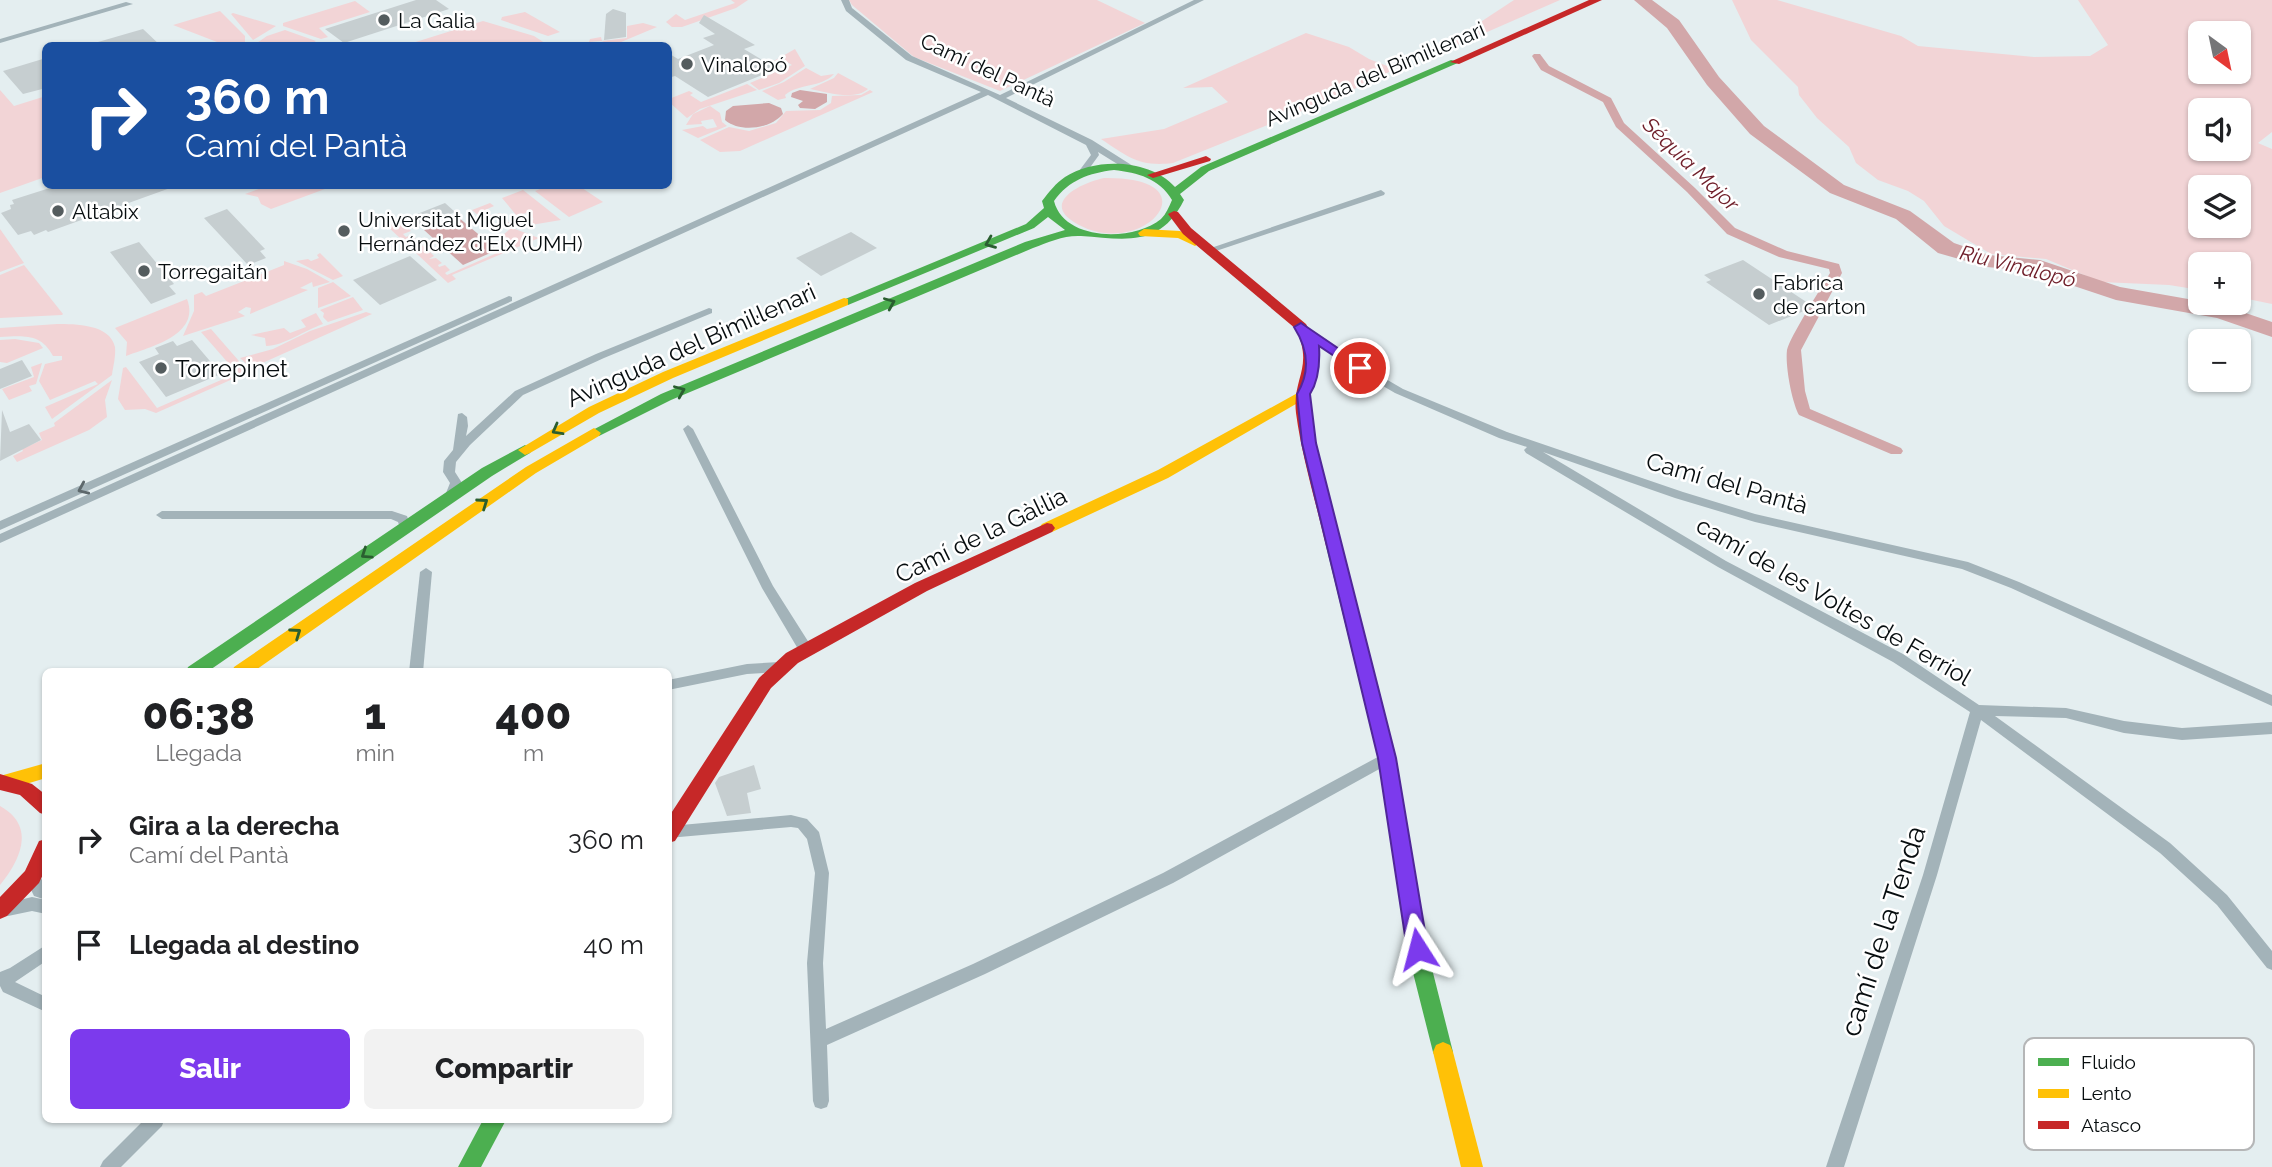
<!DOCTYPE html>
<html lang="es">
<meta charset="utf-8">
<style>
:root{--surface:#fff;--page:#f2f2f2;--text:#202124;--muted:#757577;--accent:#7c3aed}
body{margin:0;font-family:Raleway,sans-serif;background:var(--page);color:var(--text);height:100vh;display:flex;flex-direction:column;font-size:26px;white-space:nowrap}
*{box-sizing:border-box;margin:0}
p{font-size:23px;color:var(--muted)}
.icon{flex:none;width:38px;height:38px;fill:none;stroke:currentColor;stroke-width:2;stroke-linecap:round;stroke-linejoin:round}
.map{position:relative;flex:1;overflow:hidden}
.panel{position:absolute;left:42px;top:668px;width:630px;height:455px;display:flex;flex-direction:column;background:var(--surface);border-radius:10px;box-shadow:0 2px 5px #0004}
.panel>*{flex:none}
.guide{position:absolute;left:42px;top:42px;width:630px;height:147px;border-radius:10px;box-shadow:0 2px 5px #0004;background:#1a4fa0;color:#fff;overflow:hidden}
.needle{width:46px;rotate:147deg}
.controls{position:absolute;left:2188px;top:21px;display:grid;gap:14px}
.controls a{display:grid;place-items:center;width:63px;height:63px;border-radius:10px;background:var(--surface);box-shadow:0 2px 5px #0004;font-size:35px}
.pin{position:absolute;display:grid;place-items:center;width:60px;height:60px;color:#fff;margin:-30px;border:4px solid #fff;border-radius:50%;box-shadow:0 2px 7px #0007}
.me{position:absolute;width:77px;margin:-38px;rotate:351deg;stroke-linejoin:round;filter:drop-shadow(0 0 5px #0008)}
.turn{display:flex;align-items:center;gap:24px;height:147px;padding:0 28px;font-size:32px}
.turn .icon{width:91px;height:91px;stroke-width:2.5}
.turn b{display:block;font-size:49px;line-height:60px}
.eta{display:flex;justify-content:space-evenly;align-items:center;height:119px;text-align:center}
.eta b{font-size:42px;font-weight:800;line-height:49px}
.button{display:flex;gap:14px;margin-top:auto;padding:14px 28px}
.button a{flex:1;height:80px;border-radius:10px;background:var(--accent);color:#fff;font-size:28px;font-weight:800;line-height:80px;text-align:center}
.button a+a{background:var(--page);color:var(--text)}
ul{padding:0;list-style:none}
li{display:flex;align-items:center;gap:21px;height:105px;padding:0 28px}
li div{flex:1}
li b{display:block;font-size:26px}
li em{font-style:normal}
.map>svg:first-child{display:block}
.green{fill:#f2d4d6;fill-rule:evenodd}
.water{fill:#d2a7a9}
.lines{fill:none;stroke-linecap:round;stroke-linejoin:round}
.canal{fill:#d2a7a9;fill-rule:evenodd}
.river{fill:#d2a7a9;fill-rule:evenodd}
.building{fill:#c6ced0}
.street{fill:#a3b3b9;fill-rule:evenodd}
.fast{fill:#4caf50;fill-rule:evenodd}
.slow{fill:#ffc107;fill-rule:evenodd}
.jam{fill:#c62828;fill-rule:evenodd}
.oneway{stroke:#2a5e30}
.oneway2{stroke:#5d686c}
.route{fill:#7c3aed;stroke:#51269a;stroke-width:2}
.poi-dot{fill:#545c5e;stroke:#fff;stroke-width:2.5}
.labels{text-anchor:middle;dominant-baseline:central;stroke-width:5;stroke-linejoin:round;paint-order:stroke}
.far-poi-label{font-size:21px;fill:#070d0f;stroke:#fff;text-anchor:start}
.far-street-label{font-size:21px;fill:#070d0f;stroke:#fff}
.far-water-label{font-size:21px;font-style:italic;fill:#70202b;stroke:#fff}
.street-label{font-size:24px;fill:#070d0f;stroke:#fff}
.poi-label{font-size:24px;fill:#070d0f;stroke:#fff;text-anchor:start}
.near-street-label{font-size:28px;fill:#070d0f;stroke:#fff}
.key{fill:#fff;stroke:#b5b6b7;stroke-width:2}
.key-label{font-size:19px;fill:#070d0f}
</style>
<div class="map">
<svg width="2272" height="1167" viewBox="0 0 2272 1167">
<rect width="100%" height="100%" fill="#e4eef0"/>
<!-- green -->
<g class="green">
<polygon points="731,0 748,0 736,8 682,27 672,27 666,22 676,14 685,20 735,3"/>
<polygon points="849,0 1097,0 1145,23 1000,91 914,57 852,5"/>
<polygon points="1514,0 1560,0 1446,50 1447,44"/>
<path d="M1732 0H1777L1901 36 1918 46 2034 57 2090 56 2108 45 2078 0H2272V132L2258 143 2272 149V304L2238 297V264H2200V290L2169 285 2101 282 2046 259 1991 254 1944 226 1924 201 1908 191 1878 180 1856 163 1849 147 1817 118 1799 95 1798 87 1751 40ZM2238 33V72H2200V33ZM2238 110V149H2200V110ZM2238 187V226H2200V187Z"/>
<polygon points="355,1 370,12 319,28 328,37 321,39 283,26 283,23"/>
<polygon points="220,11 245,36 245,45 209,45 217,42 173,25"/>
<polygon points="525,12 560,32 548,36 501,20 502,17"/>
<polygon points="233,13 276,26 253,40 231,14"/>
<polygon points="483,21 534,36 548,45 406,45"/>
<polygon points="643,23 657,27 614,45 601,41 589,42 590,39 601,37 602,41 627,38 627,26"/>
<polygon points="285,30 316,41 310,45 254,45 267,36"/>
<path d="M1306 33 1349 47 1369 59 1395 69 1342 95 1173 163C1139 167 1128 157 1101 139L1164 129 1228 102 1212 87 1183 88Z"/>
<polygon points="795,49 805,66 779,83 759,90 750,83 792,65 782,59 772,62"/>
<path d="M806 68 821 76 834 74C821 88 799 83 785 95L786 98 778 100 762 91 784 82Z"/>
<path d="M838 73 868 89C855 101 826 92 810 89L834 78Z"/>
<polygon points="747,84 757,90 700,109 687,118 669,102 669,99 689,91 693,93 690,95 701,102"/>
<polygon points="0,90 14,106 46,96 45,177 0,193"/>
<polygon points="870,90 873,92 740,151 720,152 700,140 729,127 749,131 776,123 786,111 820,110 831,103 832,96 861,95"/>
<polygon points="710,106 720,113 722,122 727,126 698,138 682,130 703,126 707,129 717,127 713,119 701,121 702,124 686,125 693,114"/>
<path d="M1104 178C1215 176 1145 260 1079 225 1038 204 1080 183 1104 178Z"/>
<polygon points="267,186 333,186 271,209 261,204 258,197 245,194"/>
<polygon points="548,186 579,186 603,202 569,217 535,191"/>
<polygon points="523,190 561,220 531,225 525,223 534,219 526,213 517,216 502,198"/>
<polygon points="490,203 494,206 485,210 492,216 500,213 515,229 539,238 452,275 456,279 448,283 386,225 399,220 411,231 403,234 406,237 411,235 418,241 416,244 420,243 426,249 423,252 429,251 434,256 429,259 436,258 442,263 438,265 439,267 445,265 450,270 445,273 447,275 515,245 503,235 511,228 498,217 486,222 472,210"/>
<polygon points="0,229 24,263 0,272"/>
<polygon points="320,253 343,276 333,280 296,261 308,259 311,261 319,258 317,255"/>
<polygon points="284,261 307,269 330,282 313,287 312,282 300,288 308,290 250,314 251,308 246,307 238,312 245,316 183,336 194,311 194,295 202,292 206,296 284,265"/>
<polygon points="24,265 63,314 62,315 0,318 0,275"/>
<polygon points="333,282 351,296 318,308 318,288"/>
<polygon points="353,297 363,310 328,322 323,317 324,313 320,310"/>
<path d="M187 299C201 335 150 347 126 356L127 342 115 328Z"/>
<polygon points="366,312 372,314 251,368 240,358 273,349 310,331"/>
<path d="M316 313 323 324C305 330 284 346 266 346L265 338 251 335 284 328 290 333 306 327 301 320Z"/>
<path d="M57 324C75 324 110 324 115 347 116 356 113 367 112 375L52 419 45 407 98 384 95 381 50 400 39 381 45 364 62 360V356H53C41 333 23 336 0 337V328Z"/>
<polygon points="211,329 245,368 244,374 156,413 145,409 125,410 118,399 123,368 126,367 157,408 237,373 201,332"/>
<polygon points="15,339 39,343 43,348 7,363 0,362 0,340"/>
<polygon points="42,363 36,384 29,386 32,391 9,400 2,389 34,377 31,367"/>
<polygon points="112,380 105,400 107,417 89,430 17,462 13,456 23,451 22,449 42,440 39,433 55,426 54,423"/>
<path d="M0 806C36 826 21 859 0 885Z"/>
</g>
<!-- water -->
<g class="water">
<polygon points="800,90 827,94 827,102 815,109 800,108 798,105 803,101 791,97 792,93"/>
<path d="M769 103 781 108 783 114C770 129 740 133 725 120L726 111 733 106Z"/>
<polygon points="458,217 497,250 463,265 424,230"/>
</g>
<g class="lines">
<!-- canal -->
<path class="canal" d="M1534 54H1540L1549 66 1611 98 1624 123 1695 188 1735 228 1787 251 1839 264 1842 273 1801 350 1805 391 1810 409 1901 448 1903 451 1901 454H1891L1799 415C1792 402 1785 366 1787 350 1790 337 1821 288 1830 273L1829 269 1779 257 1727 234 1687 192 1616 127 1603 102 1541 70 1532 56Z"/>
<!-- river -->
<polygon class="river" points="1634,0 1652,0 1679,20 1719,77 1764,126 1844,185 1910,211 1954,243 1989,255 2040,260 2120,287 2222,305 2272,322 2272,337 2217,318 2116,300 2029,271 1987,267 1938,253 1896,219 1830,193 1750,134 1707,85 1667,28"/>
</g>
<!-- building -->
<g class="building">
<polygon points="416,0 436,0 449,9 344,43 325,29"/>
<polygon points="613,9 626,13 626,37 604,40 606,14"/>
<polygon points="704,15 755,45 744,49 777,69 708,97 675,76 668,78 668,53 678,59 714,45 703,38 715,34 699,23"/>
<polygon points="143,29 161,46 99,46 98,42"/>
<polygon points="46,58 46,88 23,94 3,71"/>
<polygon points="56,186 173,186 173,187 48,232 46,230 34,235 31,231 18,235 1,213 11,209 10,205 14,204 12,200"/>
<polygon points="445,203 455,212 418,228 407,218"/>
<polygon points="227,209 265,249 260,251 266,258 248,265 204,218"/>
<polygon points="851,232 877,248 821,276 796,258"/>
<polygon points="139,242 174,284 169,286 176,294 151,304 110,252"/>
<polygon points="410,256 437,280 380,305 353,280"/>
<polygon points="1743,260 1814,307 1769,325 1706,282 1711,280 1704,275"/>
<polygon points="192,340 221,374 166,397 139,362 159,354 155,348 173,341 177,346"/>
<polygon points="22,360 32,376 0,389 0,369"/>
<polygon points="2,410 10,432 29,424 41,440 0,461"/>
<polygon points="754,765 761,789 747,793 751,813 727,816 715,783 719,777"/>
</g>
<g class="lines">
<!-- street -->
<g class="street">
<polygon points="841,0 849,0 852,8 912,56 1000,95 1194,0 1204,0 1006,98 1092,140 1133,166 1133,170 1127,170 1098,152 1099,155 1086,173 1080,173 1079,171 1091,155 1086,145 988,95 0,543 0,534 981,92 906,60 846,11"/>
<polygon points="126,2 133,4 0,43 0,39"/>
<polygon points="1381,190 1385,193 1384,195 1210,253 1205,250"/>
<polygon points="509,296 512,297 512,301 0,530 0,521"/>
<polygon points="709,308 712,309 712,313 604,358 523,395 470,445 456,462 455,472 462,483 454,501 446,501 444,498 450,483 443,472 444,461 453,450 458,414 462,413 467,417 468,426 466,436 515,391 596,354"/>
<polygon points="1301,324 1355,361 1403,389 1507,432 1683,492 1755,514 1968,562 2019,582 2272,695 2272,706 2011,588 1962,569 1755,522 1675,498 1543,452 1726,561 1903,654 1979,705 2066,708 2124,721 2182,728 2272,722 2272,734 2182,740 2124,733 2066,718 1995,716 2170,843 2227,895 2272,951 2272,970 2267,968 2217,905 2160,853 1981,720 1937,875 1844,1167 1826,1167 1923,875 1970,712 1893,662 1718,567 1526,453 1524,450 1527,447 1499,438 1395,393 1347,365 1297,329 1297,325"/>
<polygon points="688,425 693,429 773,586 811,646 812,650 811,654 801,654 762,588 683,429"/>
<polygon points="162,511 392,511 407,516 411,528 409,531 401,531 398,522 391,519 162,519 156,515"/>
<polygon points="426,568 432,572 423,672 409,672 420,572"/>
<polygon points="779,662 784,663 785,667 784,671 779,672 747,674 668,690 668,680 747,664"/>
<polygon points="1387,752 1392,754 1394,758 1392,762 1173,883 985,974 827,1045 829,1101 827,1107 821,1109 815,1107 813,1101 807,963 815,873 807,839 798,828 791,827 668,838 670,826 791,815 807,819 819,832 829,873 823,963 826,1029 973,964 1163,873"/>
<path d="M32 870C43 875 46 889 46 900L34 896 25 877 27 872Z"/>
<polygon points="32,897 46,900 46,914 32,911 8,916 3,914 0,909 3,904"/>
<polygon points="46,945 46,961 15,982 46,997 46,1012 3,992 0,986 0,972 10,968"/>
<polygon points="144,1120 164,1120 162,1126 121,1167 100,1167 103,1161"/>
</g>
<!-- fast -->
<g class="fast">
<path d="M1451 60 1460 62 1209 171 1180 194 1184 200C1160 248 1125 239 1081 236 1064 235 1049 242 1033 248L671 400 599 436H589L587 433 661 394 1025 242 1065 230 1048 217 1034 228 848 305H840L838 302 1026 224 1044 208 1042 201C1049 192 1056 183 1065 177 1096 157 1150 159 1175 187L1201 167ZM1114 170C1138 173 1159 178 1172 200 1169 207 1166 214 1161 219 1133 242 1064 241 1054 201 1069 180 1089 173 1114 170Z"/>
<polygon points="525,445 532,450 530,453 492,476 207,672 186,672 188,667 482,468"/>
<polygon points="1334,540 1342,546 1396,758 1427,949 1453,1052 1450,1059 1443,1062 1436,1059 1433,1052 1407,949 1378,758 1326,546"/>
<polygon points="483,1120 506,1120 481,1167 458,1167"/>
</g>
<!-- slow -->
<g class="slow">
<polygon points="1144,229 1180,231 1201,242 1195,246 1178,238 1140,236 1138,233"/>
<polygon points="844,298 848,299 848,305 673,378 599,413 530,453 525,455 518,450 589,407 663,372"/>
<polygon points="1303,390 1308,391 1310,394 1308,397 1168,478 1052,532 1042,532 1039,528 1042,524 1158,470"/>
<polygon points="594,428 601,433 599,436 536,473 253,672 232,672 234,667 526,467"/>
<polygon points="46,763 46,778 6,790 0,788 0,776"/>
<polygon points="1443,1042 1450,1045 1453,1052 1483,1167 1461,1167 1433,1052 1436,1045"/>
</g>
<!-- jam -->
<g class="jam">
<polygon points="1589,0 1602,0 1459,64 1450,62"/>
<polygon points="1206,156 1211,159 1210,161 1153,178 1147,175"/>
<path d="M1174 211 1178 212 1191 228 1306 324C1330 365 1305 376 1310 413 1317 458 1331 502 1342 546L1339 550H1329L1326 546C1316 502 1302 458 1296 413 1292 378 1314 368 1296 329L1183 234 1168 214Z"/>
<polygon points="1047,523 1052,524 1055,528 1052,532 927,591 798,663 771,688 675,841 668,843 668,818 759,678 786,653 915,583"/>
<polygon points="0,774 32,784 46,795 46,815 40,813 20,795 0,790"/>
<polygon points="46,839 46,868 39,883 7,916 0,919 0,897 25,871 39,841"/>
</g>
</g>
<!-- one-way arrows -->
<defs><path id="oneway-chevron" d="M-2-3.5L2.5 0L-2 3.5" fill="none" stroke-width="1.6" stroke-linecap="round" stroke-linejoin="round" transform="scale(1.75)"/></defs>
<g class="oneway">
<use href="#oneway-chevron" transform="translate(990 243) rotate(158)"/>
<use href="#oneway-chevron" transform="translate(890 303) rotate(-23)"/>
<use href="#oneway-chevron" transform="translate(680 391) rotate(-23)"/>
<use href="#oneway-chevron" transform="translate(557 430) rotate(151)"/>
<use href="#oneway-chevron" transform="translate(483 503) rotate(-35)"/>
<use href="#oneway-chevron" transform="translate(366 554) rotate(146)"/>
<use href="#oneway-chevron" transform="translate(296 633) rotate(-35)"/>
</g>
<use class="oneway2" href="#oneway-chevron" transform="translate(83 489) rotate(156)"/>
<!-- route -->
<path class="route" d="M1301 323 1367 368 1365 370H1355L1319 346C1320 362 1319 380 1310 394L1316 443 1396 758 1428 949 1425 955 1418 958 1410 955 1407 949 1378 758 1302 443 1297 394C1311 371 1308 349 1294 327Z"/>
<!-- markers -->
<g class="poi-dot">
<circle cx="384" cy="20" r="7"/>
<circle cx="687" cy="64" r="7"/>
<circle cx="58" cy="211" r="7"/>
<circle cx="344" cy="231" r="7"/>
<circle cx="144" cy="271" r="7"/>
<circle cx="1759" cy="294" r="7"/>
<circle cx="161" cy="368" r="7"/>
</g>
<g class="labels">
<!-- far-poi labels -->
<g class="far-poi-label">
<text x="398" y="20">La Galia</text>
<text x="701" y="64">Vinalopó</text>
<text x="72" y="211">Altabix</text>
<text x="358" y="219">Universitat Miguel<tspan x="358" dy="24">Hernández d'Elx (UMH)</tspan></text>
<text x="158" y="271">Torregaitán</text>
<text x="1773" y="282">Fabrica<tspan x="1773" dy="24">de carton</tspan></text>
</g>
<!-- far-street labels -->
<g class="far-street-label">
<text transform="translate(988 70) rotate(25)">Camí del Pantà</text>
<text transform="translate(1375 74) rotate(-23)">Avinguda del Bimil·lenari</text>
</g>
<!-- far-water labels -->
<g class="far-water-label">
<text transform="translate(1691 164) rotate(44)">Séquia Major</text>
<text transform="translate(2018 266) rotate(14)">Riu Vinalopó</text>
</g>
<!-- street labels -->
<g class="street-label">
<text transform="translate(691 345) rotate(-24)">Avinguda del Bimil·lenari</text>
<text transform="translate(1727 483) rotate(16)">Camí del Pantà</text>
<text transform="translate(981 535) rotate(-26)">Camí de la Gàl·lia</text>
<text transform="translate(1834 601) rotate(30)">camí de les Voltes de Ferriol</text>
</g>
<!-- poi labels -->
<g class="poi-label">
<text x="175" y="368">Torrepinet</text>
</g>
<!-- near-street labels -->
<g class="near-street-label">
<text transform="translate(1883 931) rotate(-72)">camí de la Tenda</text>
</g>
</g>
<!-- legend -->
<rect x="2024" y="1038" width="230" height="112" rx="10" class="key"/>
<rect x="2038" y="1058" width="31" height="8" fill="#4caf50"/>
<rect x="2038" y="1089" width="31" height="9" fill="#ffc107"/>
<rect x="2038" y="1121" width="31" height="8" fill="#c62828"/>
<g class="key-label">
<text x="2081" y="1069">Fluido</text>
<text x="2081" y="1100">Lento</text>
<text x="2081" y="1132">Atasco</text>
</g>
</svg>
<div class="controls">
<a><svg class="needle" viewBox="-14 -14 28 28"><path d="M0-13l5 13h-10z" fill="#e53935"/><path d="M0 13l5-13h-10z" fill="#757577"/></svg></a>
<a><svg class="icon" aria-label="sound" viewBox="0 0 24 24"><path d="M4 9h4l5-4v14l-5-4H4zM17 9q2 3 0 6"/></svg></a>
<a><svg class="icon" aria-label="layers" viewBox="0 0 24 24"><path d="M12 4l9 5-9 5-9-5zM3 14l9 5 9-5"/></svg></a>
<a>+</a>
<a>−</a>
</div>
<div class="pin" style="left:1360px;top:368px;background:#d93025"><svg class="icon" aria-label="arrive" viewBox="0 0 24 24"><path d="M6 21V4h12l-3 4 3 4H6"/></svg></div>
<svg class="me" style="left:1418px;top:949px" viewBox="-20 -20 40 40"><path d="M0-17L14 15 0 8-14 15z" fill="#7c3aed" stroke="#fff" stroke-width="4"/></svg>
<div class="guide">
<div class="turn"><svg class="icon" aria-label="right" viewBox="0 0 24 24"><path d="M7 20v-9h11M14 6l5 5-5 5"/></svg><div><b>360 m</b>Camí del Pantà</div></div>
</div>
<section class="panel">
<div class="eta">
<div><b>06:38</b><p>Llegada</p></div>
<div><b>1</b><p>min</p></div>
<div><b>400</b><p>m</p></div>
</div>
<ul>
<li><svg class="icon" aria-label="right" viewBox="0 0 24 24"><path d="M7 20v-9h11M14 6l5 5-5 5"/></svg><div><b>Gira a la derecha</b><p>Camí del Pantà</p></div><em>360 m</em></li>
<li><svg class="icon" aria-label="arrive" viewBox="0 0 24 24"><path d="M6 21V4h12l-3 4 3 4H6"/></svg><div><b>Llegada al destino</b></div><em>40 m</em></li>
</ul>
<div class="button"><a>Salir</a><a>Compartir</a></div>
</section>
</div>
